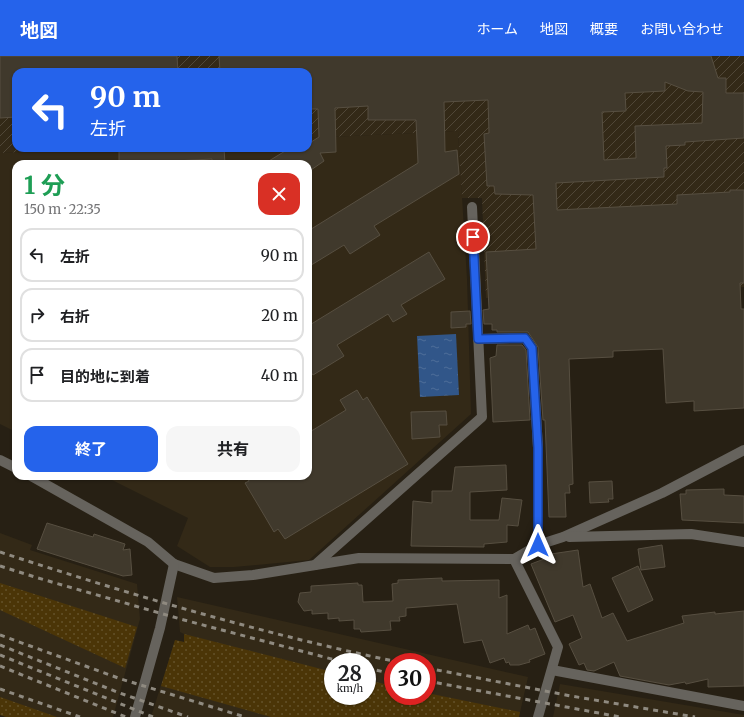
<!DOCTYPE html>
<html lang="ja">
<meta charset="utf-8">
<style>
:root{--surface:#fff;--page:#f6f6f6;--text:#202124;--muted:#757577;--line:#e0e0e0;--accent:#2563eb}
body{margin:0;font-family:Merriweather,"Noto Sans JP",serif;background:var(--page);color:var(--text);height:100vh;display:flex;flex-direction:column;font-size:15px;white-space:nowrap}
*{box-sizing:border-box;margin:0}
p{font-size:13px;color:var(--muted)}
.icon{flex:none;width:22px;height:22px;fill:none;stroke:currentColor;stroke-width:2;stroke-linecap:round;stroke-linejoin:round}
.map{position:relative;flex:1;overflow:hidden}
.drawer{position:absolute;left:12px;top:104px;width:300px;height:320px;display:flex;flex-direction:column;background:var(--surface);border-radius:12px;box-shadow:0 1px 3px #0004}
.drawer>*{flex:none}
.top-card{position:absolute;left:12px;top:12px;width:300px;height:84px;border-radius:12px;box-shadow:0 1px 3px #0004;background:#2563eb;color:#fff;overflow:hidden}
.speed{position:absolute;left:324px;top:597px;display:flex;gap:8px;font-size:20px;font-weight:700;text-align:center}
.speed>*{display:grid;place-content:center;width:52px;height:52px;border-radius:50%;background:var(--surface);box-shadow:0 1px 3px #0004;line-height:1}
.speed small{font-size:10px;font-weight:400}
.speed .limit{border:6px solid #d22;background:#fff;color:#111}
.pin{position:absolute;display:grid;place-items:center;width:34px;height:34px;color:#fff;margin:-17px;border:2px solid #fff;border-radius:50%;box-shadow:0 1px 4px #0007}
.me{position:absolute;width:44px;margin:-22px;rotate:0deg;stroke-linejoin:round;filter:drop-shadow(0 0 3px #0008)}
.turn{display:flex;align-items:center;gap:14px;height:84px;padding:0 12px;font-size:18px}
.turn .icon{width:52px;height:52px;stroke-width:2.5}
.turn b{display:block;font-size:28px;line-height:34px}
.round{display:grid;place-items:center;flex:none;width:42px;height:42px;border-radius:12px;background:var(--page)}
.headline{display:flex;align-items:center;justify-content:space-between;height:68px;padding:0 12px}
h1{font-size:24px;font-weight:700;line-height:30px;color:#1e9e55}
.button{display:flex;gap:8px;margin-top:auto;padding:8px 12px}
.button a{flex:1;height:46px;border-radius:12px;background:var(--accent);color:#fff;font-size:16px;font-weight:700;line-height:46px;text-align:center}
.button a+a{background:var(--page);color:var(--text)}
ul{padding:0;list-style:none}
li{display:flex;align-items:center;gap:12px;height:54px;margin:0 8px 6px;padding:0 4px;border:2px solid var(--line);border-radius:12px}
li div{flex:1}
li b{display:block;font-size:15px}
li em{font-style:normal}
header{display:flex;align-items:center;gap:24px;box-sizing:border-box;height:56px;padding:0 20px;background:var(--accent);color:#fff}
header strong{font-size:19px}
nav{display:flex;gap:22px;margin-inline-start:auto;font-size:14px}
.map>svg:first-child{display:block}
.built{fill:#332917;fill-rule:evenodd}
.industrial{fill:url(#industrial-furrows)}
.grass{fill:url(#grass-dots)}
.water{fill:url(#water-ripples)}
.building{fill:#40392c;stroke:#574f41;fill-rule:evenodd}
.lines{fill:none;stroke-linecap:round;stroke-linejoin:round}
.minor{stroke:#66635d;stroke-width:10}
.rail{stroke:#8f8a80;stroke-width:3;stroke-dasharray:5 5;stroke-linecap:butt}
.route-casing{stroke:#184099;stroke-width:10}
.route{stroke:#2563eb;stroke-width:7}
</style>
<header>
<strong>地図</strong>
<nav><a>ホーム</a><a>地図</a><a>概要</a><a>お問い合わせ</a></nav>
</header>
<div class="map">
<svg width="744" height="661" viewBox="0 0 744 661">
<defs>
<pattern id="industrial-furrows" width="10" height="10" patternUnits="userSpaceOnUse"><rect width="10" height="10" fill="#332917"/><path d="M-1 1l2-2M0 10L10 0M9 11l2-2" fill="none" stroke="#504738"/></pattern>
<pattern id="grass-dots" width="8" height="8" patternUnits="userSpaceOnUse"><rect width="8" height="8" fill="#4b3507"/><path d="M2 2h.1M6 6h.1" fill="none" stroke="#64522a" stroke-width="1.8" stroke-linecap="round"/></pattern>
<pattern id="water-ripples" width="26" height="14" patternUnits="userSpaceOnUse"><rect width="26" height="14" fill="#315689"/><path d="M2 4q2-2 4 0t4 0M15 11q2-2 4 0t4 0" fill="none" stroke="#4e6e99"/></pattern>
</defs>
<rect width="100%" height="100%" fill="#272014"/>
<!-- built -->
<g class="built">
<polygon points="458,75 467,223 471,358 309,504 234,511 210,511 177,490 188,462 104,420 308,420 308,108 16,108 16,376 0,368 0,97 109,92 308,92 308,82"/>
<polygon points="0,477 32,489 30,494 137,528 140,563 113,661 6,661 0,659"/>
<path d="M177 541 528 621 519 661H151L175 584 184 586V578L180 576ZM333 606H367V640H333ZM393 606H427V640H393Z"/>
<polygon points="560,628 744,659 744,661 553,661"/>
</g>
<!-- industrial -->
<polygon class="industrial" points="0,0 744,0 744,231 486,242 482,142 462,142 458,75 308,82 308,16 16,16 16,92 109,92 0,97"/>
<!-- grass -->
<g class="grass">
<polygon points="0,527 137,571 125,612 0,554"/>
<polygon points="184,578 333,616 333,640 367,640 367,624 393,630 393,640 427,640 427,637 520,656 519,661 271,661 161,630 175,584 184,586"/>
<polygon points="0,641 57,661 6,661 0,659"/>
</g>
<!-- water -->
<polygon class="water" points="456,278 459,339 420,341 417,280"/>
<!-- building -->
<g class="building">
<polygon points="0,0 177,0 178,16 16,16 16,61 0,62"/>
<path d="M219 0H711L718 22H726V37H744V82L685 86V89L666 90 667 112H664V121L556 127 557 154 677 148V139L730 136V134H744V227H740L741 253H744V352L694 355V345L666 347 663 293 613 295V301L569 303 573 428 569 429 570 437H565L566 461H549L545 364H543L538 291 528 276H497V274H492V268H484L483 254 489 253 486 196 536 193 533 139 495 138 494 130H487L484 78 489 77 488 44 444 46 445 96 457 94 459 118 374 170 380 179 350 198 344 189 308 211V175L418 107 416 64H368V50L335 52 336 96 320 97 324 105 308 116V108H264L290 92H308V88L319 81 318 53H308V16H220ZM665 26 688 35 703 36 702 67 635 70 636 102 604 104 602 56 626 55 625 37 665 35Z"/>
<polygon points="148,92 224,92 225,108 212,108 212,103 119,108 119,94"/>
<polygon points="429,196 445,223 401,249 407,258 393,266 388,258 337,289 344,300 313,319 308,312 308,270"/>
<polygon points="470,255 471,268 466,268 466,271 451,272 451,256"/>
<polygon points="497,289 522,289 526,294 530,364 493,366 490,302 496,300"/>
<polygon points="357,334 363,344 367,341 408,408 285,483 278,473 274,476 264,459 245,427 249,425 246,420 308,420 308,377 346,354 340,344"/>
<polygon points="446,355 447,369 439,369 440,381 412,383 411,356"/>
<polygon points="506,409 507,434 470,436 470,464 499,464 502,442 522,444 518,470 507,469 507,486 484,488 484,491 411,490 413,445 432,447 432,435 452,435 455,411"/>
<polygon points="612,425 613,443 608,443 609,446 590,447 589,426"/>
<polygon points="724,433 724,439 744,440 744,467 682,464 680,438 686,438 686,434"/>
<polygon points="47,467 93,481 94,478 125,488 123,494 130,493 132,519 123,520 37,493"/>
<polygon points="662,489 665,511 641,514 638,493"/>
<polygon points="578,494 583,531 590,528 602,562 613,557 627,585 684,567 682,560 715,556 715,558 744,555 744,630 708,631 708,623 686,628 685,626 669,629 620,620 614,606 594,615 587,614 584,607 579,609 569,588 582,582 573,559 555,566 531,508 552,500 551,498"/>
<polygon points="638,510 653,544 628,556 612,522"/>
<polygon points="442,522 442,525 499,524 499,542 507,539 507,578 528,569 530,574 535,572 545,598 529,604 530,606 519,609 510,609 509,606 506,607 504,602 490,607 482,584 464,587 457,548 406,552 406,560 399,561 400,565 390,565 391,574 361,576 360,573 354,573 354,564 339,565 339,562 328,563 328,557 312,558 312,554 304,555 298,546 300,537 311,536 311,530 358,527 358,529 362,529 363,546 393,545 392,528 398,527 398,524"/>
</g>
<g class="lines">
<!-- minor -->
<g class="minor">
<polyline points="478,283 525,282 532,292 538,392 538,489"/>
<polyline points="0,404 16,412"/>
<polyline points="31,420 148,486 174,508 214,522 253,519 359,502 514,503 538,489 563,481 662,437 744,394"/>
<polyline points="569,481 691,478 744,486"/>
<polyline points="514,503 558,591 538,661"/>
<polyline points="315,509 482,361 472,151"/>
<polyline points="552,614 744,650"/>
<polyline points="135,661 160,572 174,508"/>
</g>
<!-- rail -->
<g class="rail">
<path d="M0 496C131 539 264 578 398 606"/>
<polyline points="0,510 38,522 184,564 343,606"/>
<polyline points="0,579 121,623 245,661"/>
<polyline points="0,589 117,636 188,661"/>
<polyline points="0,599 153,661"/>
<polyline points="0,610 126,661"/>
<polyline points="367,612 393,618"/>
<polyline points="427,612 571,640 695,661"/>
<polyline points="427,625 620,661"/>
<polyline points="0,633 80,661"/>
</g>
</g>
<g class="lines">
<!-- route casing -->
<g class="route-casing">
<polyline id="route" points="473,181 478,283 525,282 532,292 538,392 538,489"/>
</g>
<!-- route -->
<use href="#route" class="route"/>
</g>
</svg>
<div class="speed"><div>28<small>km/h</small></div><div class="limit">30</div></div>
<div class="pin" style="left:473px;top:181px;background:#d93025"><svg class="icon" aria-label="arrive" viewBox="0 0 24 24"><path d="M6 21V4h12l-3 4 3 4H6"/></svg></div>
<svg class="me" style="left:538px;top:489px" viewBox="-20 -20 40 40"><path d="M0-17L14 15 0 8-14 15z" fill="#2563eb" stroke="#fff" stroke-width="4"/></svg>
<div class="top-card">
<div class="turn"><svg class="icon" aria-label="left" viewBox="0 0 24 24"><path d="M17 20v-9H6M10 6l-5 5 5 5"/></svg><div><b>90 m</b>左折</div></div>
</div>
<section class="drawer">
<div class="headline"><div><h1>1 分</h1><p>150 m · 22:35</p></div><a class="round" style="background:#d93025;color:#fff"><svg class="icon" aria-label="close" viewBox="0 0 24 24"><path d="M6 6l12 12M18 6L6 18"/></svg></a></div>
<ul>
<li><svg class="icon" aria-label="left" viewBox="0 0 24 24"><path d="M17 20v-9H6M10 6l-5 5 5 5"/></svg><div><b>左折</b></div><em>90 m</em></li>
<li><svg class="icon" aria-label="right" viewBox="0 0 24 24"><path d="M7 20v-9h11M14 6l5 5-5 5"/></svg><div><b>右折</b></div><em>20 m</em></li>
<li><svg class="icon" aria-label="arrive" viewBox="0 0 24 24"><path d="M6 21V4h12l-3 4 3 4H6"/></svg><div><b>目的地に到着</b></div><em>40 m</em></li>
</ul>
<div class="button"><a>終了</a><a>共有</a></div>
</section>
</div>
